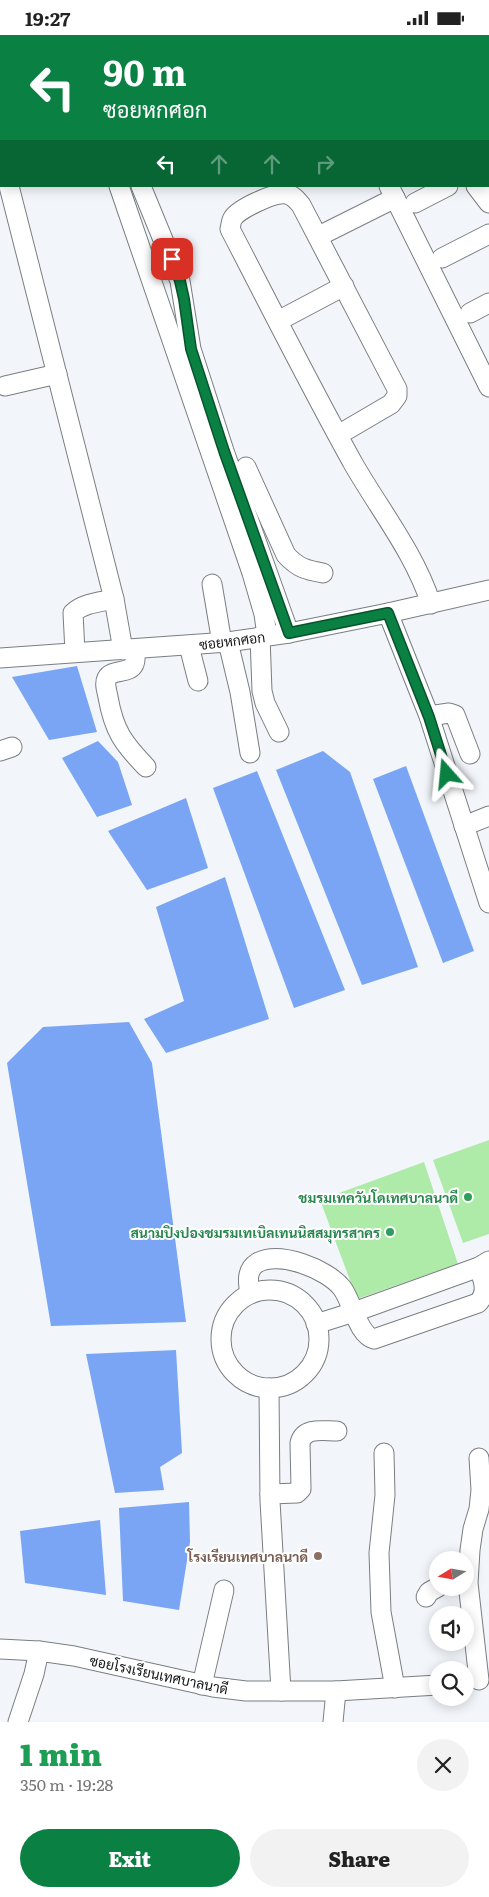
<!DOCTYPE html>
<meta charset="utf-8">
<style>
:root{--surface:#fff;--page:#f2f2f2;--text:#222;--muted:#767676;--accent:#0b8043}
body{margin:0;font-family:Literata,Sarabun,serif;background:var(--page);color:var(--text);height:100vh;display:flex;flex-direction:column;font-size:19px;white-space:nowrap}
*{box-sizing:border-box;margin:0}
p{font-size:16px;color:var(--muted)}
.icon{flex:none;width:28px;height:28px;fill:none;stroke:currentColor;stroke-width:2;stroke-linecap:round;stroke-linejoin:round}
.map{position:relative;height:1687px;overflow:hidden}
.drawer{display:flex;flex-direction:column;background:var(--surface);flex:1}
.drawer>*{flex:none}
.hud{position:absolute;left:0px;top:0px;width:490px;height:152px;box-shadow:0 2px 12px #0003;background:#0b8043;color:#fff;overflow:hidden}
.needle{width:32px;rotate:259deg}
.buttons{position:absolute;left:429px;top:1516px;display:grid;gap:10px}
.buttons a{display:grid;place-items:center;width:45px;height:45px;border-radius:50%;background:var(--surface);box-shadow:0 2px 12px #0003;font-size:25px}
.pin{position:absolute;display:grid;place-items:center;width:42px;height:42px;color:#fff;margin:-21px;border-radius:10px;box-shadow:0 2px 8px #0006}
.me{position:absolute;width:55px;margin:-28px;rotate:342deg;stroke-linejoin:round;filter:drop-shadow(0 0 4px #0008)}
.turn{display:flex;align-items:center;gap:18px;height:105px;padding:0 20px;font-size:22px}
.turn .icon{width:65px;height:65px;stroke-width:2.5}
.turn b{display:block;font-size:35px;line-height:42px}
.lanes{display:flex;align-items:center;height:48px;padding:0 20px;background:#0003;justify-content:center;gap:25px;direction:ltr}
.lanes .off{opacity:.35}
.round{display:grid;place-items:center;flex:none;width:52px;height:52px;border-radius:26px;background:var(--page)}
.head{display:flex;align-items:center;justify-content:space-between;height:85px;padding:0 20px}
h1{font-size:30px;font-weight:800;line-height:38px;color:#1e9e55}
.primary-button{display:flex;gap:10px;margin-top:auto;padding:10px 20px}
.primary-button a{flex:1;height:58px;border-radius:30px;background:var(--accent);color:#fff;font-size:20px;font-weight:800;line-height:58px;text-align:center}
.primary-button a+a{background:var(--page);color:var(--text)}
.status{display:flex;justify-content:space-between;align-items:center;height:35px;padding:0 25px;background:var(--surface);direction:ltr}
.status svg{height:14px;fill:currentColor}
.map>svg:first-child{display:block}
.green{fill:#afeba8}
.water{fill:#79a5f4}
.lines{fill:none;stroke-linecap:round;stroke-linejoin:round}
.minor-casing{stroke:#7a7e80;stroke-width:21}
.minor{stroke:#fff;stroke-width:19}
.route-casing{stroke:#07532c;stroke-width:12}
.route{stroke:#0b8043;stroke-width:9}
.leisure-dot{fill:#2e9e5b;stroke:#fff;stroke-width:2}
.education-dot{fill:#8d6e63;stroke:#fff;stroke-width:2}
.labels{text-anchor:middle;dominant-baseline:central;stroke-width:4;stroke-linejoin:round;paint-order:stroke}
.street-label{font-size:14px;fill:#141516;stroke:#fff}
.leisure-label{font-size:14px;font-weight:bold;fill:#27864d;stroke:#fff;text-anchor:end}
.education-label{font-size:14px;font-weight:bold;fill:#785e54;stroke:#fff;text-anchor:end}
</style>
<div class="status"><b>19:27</b><svg viewBox="0 0 49 12"><path d="M0 12V9h3v3zM5 12V6h3v6zM10 12V3h3v9zM15 12V0h3v12zM26 1h20v11H26zM47 4h2v5h-2z"/></svg></div>
<div class="map">
<svg width="489" height="1687" viewBox="0 0 489 1687">
<rect width="100%" height="100%" fill="#f2f6fa"/>
<!-- green -->
<g class="green">
<polygon points="489,1105 489,1199 463,1208 433,1125"/>
<polygon points="424,1127 458,1229 357,1264 320,1165"/>
</g>
<!-- water -->
<g class="water">
<polygon points="77,631 97,697 49,705 12,642"/>
<polygon points="98,706 118,727 132,770 97,782 62,723"/>
<polygon points="323,716 350,737 418,932 362,950 276,735"/>
<polygon points="406,731 474,916 443,928 373,744"/>
<polygon points="257,736 345,955 294,973 213,753"/>
<polygon points="186,763 208,833 147,855 108,796"/>
<polygon points="225,842 269,984 166,1018 144,984 184,966 156,872"/>
<polygon points="129,987 152,1028 186,1287 51,1291 7,1028 43,992"/>
<polygon points="176,1315 182,1418 160,1432 164,1455 115,1458 86,1319"/>
<polygon points="189,1467 190,1507 179,1575 123,1566 119,1473"/>
<polygon points="100,1485 106,1560 25,1548 20,1496"/>
</g>
<g class="lines">
<!-- minor casing -->
<g class="minor-casing">
<g id="minor">
<polyline points="63,0 64,1"/>
<polyline points="312,0 313,1"/>
<polyline points="365,0 366,1"/>
<polyline points="476,0 477,1"/>
<polyline points="0,117 1,122"/>
<polyline points="9,151 114,564 123,615"/>
<polyline points="119,151 252,538 264,579 267,601"/>
<polyline points="141,151 180,246 191,314 224,416 289,598"/>
<polyline points="389,151 489,352"/>
<polyline points="476,151 489,168"/>
<polyline points="415,168 448,151"/>
<polyline points="319,201 395,163"/>
<polyline points="442,223 489,199"/>
<polyline points="470,278 489,268"/>
<polyline points="278,286 344,251"/>
<polyline points="5,351 57,339"/>
<path d="M338 400 391 369 397 361V354L301 170C297 165 293 160 286 159 274 157 239 174 233 183 231 186 231 190 230 194 271 273 311 353 354 430 380 475 415 519 431 569"/>
<path d="M246 432 286 520C298 533 306 535 323 538"/>
<polyline points="212,549 222,608"/>
<polyline points="388,578 429,681 489,868"/>
<polyline points="260,602 262,656 265,668 279,697"/>
<polyline points="228,607 240,657 250,718"/>
<polyline points="189,611 198,646"/>
<path d="M135 614C135 618 136 625 134 629 130 639 112 634 107 643 104 649 107 656 108 662 114 696 123 708 146 732"/>
<path d="M75 617 73 578C83 568 101 567 114 564"/>
<polyline points="0,623 228,607 289,598 388,578 489,555"/>
<polyline points="429,681 449,678 455,680 470,719"/>
<polyline points="0,716 12,712"/>
<polyline points="464,791 489,781"/>
<circle cx="270" cy="1304" r="49"/>
<path d="M250 1259C248 1248 246 1235 257 1228 279 1215 327 1234 342 1253 352 1266 358 1300 374 1304L478 1268C489 1256 483 1246 479 1232"/>
<polyline points="316,1289 354,1277 479,1232 489,1226"/>
<polyline points="269,1353 270,1466 281,1656"/>
<polyline points="384,1418 385,1460 379,1518 381,1577 395,1653"/>
<path d="M270 1459 297 1458 301 1454 300 1408C304 1392 322 1396 337 1396"/>
<polyline points="426,1562 429,1557 438,1552"/>
<polyline points="0,1614 39,1616 74,1621 213,1652 246,1656 336,1656 438,1650"/>
<polyline points="479,1645 468,1548 470,1515 473,1494 479,1474 481,1455 479,1423"/>
<polyline points="202,1650 224,1555"/>
<polyline points="18,1687 34,1639 39,1616"/>
<polyline points="333,1687 336,1656"/>
</g>
</g>
<!-- minor -->
<use href="#minor" class="minor"/>
</g>
<g class="lines">
<!-- route casing -->
<g class="route-casing">
<polyline id="route" points="172,224 180,246 184,264 191,314 224,416 289,598 388,578 429,682 447,739"/>
</g>
<!-- route -->
<use href="#route" class="route"/>
</g>
<!-- markers -->
<g class="leisure-dot">
<circle cx="468" cy="1162" r="5"/>
<circle cx="390" cy="1197" r="5"/>
</g>
<circle class="education-dot" cx="318" cy="1521" r="5"/>
<g class="labels">
<!-- street labels -->
<g class="street-label">
<text transform="translate(232 605) rotate(-7)">ซอยหกศอก</text>
<text transform="translate(159 1639) rotate(12)">ซอยโรงเรียนเทศบาลนาดี</text>
</g>
<!-- leisure labels -->
<g class="leisure-label">
<text x="458" y="1162">ชมรมเทควันโดเทศบาลนาดี</text>
<text x="380" y="1197">สนามปิงปองชมรมเทเบิลเทนนิสสมุทรสาคร</text>
</g>
<!-- education labels -->
<g class="education-label">
<text x="308" y="1521">โรงเรียนเทศบาลนาดี</text>
</g>
</g>
</svg>
<div class="buttons">
<a><svg class="needle" viewBox="-14 -14 28 28"><path d="M0-13l5 13h-10z" fill="#e53935"/><path d="M0 13l5-13h-10z" fill="#767676"/></svg></a>
<a><svg class="icon" aria-label="sound" viewBox="0 0 24 24"><path d="M4 9h4l5-4v14l-5-4H4zM17 9q2 3 0 6"/></svg></a>
<a><svg class="icon" aria-label="search" viewBox="0 0 24 24"><circle cx="10" cy="10" r="6"/><path d="M15 15l6 6"/></svg></a>
</div>
<div class="pin" style="left:172px;top:224px;background:#d93025"><svg class="icon" aria-label="arrive" viewBox="0 0 24 24"><path d="M6 21V4h12l-3 4 3 4H6"/></svg></div>
<svg class="me" style="left:447px;top:739px" viewBox="-20 -20 40 40"><path d="M0-17L14 15 0 8-14 15z" fill="#0b8043" stroke="#fff" stroke-width="4"/></svg>
<div class="hud">
<div class="turn"><svg class="icon" aria-label="left" viewBox="0 0 24 24"><path d="M17 20v-9H6M10 6l-5 5 5 5"/></svg><div><b>90 m</b>ซอยหกศอก</div></div>
<div class="lanes"><svg class="icon" aria-label="left" viewBox="0 0 24 24"><path d="M17 20v-9H6M10 6l-5 5 5 5"/></svg><svg class="icon off" aria-label="ahead" viewBox="0 0 24 24"><path d="M12 20V5M6 11l6-6 6 6"/></svg><svg class="icon off" aria-label="ahead" viewBox="0 0 24 24"><path d="M12 20V5M6 11l6-6 6 6"/></svg><svg class="icon off" aria-label="right" viewBox="0 0 24 24"><path d="M7 20v-9h11M14 6l5 5-5 5"/></svg></div>
</div>
</div>
<section class="drawer">
<div class="head"><div><h1>1 min</h1><p>350 m · 19:28</p></div><a class="round"><svg class="icon" aria-label="close" viewBox="0 0 24 24"><path d="M6 6l12 12M18 6L6 18"/></svg></a></div>
<div class="primary-button"><a>Exit</a><a>Share</a></div>
</section>
